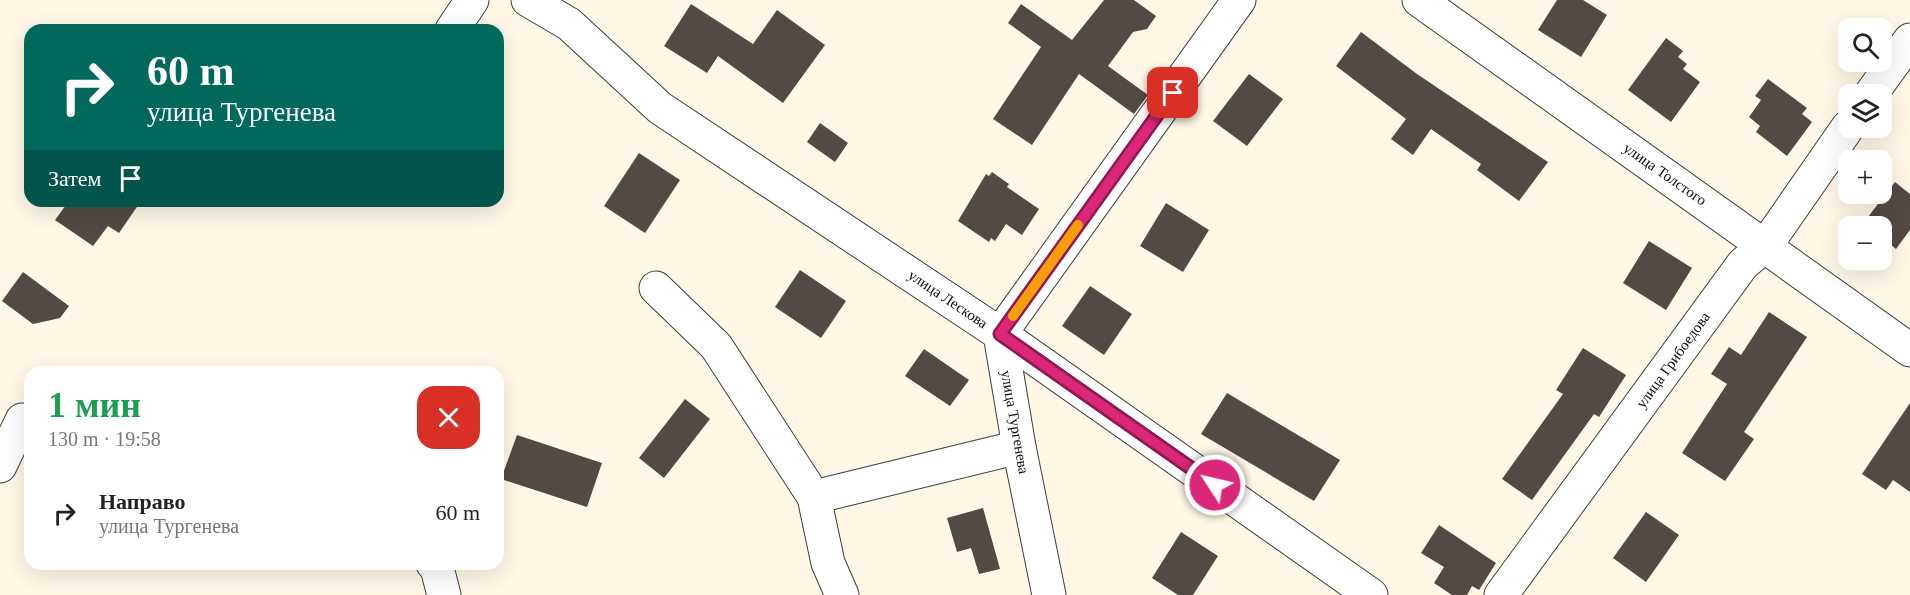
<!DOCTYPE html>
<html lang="ru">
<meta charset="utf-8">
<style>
:root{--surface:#fff;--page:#f2f2f2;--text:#222;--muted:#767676}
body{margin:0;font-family:Georgia,serif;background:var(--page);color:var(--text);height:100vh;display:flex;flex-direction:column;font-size:22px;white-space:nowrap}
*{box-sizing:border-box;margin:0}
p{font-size:20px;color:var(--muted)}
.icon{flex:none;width:33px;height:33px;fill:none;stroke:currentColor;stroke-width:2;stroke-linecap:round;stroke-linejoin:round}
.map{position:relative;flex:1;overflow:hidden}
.side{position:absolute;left:24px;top:366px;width:480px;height:204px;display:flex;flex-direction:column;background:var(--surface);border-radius:18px;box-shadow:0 6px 24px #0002}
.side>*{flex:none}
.banner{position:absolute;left:24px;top:24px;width:480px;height:183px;border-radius:18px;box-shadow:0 6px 24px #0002;background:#00695c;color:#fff;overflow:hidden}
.fabs{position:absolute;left:1838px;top:18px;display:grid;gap:12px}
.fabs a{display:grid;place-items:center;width:54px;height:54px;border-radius:12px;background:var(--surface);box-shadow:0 6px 24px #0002;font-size:30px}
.pin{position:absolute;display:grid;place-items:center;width:51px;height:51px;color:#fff;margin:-26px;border-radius:12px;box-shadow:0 3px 9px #0006}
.me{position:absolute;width:66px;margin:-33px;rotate:305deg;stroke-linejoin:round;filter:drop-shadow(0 0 4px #0008)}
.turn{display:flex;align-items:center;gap:21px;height:126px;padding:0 24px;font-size:27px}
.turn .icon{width:78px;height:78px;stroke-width:2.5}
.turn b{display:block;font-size:42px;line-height:51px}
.then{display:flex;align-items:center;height:57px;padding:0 24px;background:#0003;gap:12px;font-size:22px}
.round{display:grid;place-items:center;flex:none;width:63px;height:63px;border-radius:18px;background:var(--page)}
.headline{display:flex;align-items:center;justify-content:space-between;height:102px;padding:0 24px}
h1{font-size:36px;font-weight:700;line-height:45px;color:#1e9e55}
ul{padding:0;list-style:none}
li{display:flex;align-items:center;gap:18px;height:90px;padding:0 24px}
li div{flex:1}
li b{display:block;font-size:22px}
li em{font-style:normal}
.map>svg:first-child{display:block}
.building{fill:#534a45}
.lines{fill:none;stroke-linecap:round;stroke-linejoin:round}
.minor-casing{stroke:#3d3d3d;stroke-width:35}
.minor{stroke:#fff;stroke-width:33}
.route-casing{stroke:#8e194d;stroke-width:15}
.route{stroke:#db2777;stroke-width:10}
.slow{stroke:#f59e0b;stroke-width:10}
.labels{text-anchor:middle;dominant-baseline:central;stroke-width:6;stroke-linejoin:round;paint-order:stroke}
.street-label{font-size:15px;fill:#0a0a0a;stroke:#fff}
</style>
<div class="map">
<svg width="1910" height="595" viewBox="0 0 1910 595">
<rect width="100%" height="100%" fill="#fff8e7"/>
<!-- building -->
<g class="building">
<polygon points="1104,0 1134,0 1156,16 1147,29 1133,32 1108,66 1148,95 1134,114 1079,74 1032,145 993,119 1041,47 1008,23 1021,4 1072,40"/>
<polygon points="1557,0 1583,0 1607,15 1581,57 1538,30"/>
<polygon points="691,4 753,44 777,10 825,45 783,103 718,56 707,73 664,46"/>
<polygon points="1361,32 1417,74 1548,162 1519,201 1477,170 1481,164 1431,129 1413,155 1391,139 1406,119 1336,66"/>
<polygon points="1666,38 1683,51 1678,57 1687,64 1683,69 1700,82 1671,122 1628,90"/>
<polygon points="1249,74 1283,99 1247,146 1213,121"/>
<polygon points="1768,79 1807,108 1802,114 1812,122 1787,156 1756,132 1760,126 1749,117 1761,100 1755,96"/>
<polygon points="820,123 848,143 835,162 807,142"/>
<polygon points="639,153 680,180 645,233 604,206"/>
<polygon points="992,172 1009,184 1007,187 1039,209 1022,235 1006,224 995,241 991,238 989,242 958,221 986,174 989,176"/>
<polygon points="1895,182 1910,194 1910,230 1896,249 1881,237 1881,226 1861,226"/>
<polygon points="69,201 141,201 119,233 108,226 93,246 55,220"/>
<polygon points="1166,203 1209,230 1183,272 1140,246"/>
<polygon points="1649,241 1692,268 1666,310 1623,283"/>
<polygon points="800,270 846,301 821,338 775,307"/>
<polygon points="23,272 69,306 60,318 33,324 2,301"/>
<polygon points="1090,286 1132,314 1104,355 1062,326"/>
<polygon points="1769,312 1807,337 1744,432 1754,439 1725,481 1682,453 1727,384 1711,374 1729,347 1741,355"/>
<polygon points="1583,348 1626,375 1599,417 1594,414 1532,500 1502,479 1563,394 1556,390"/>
<polygon points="924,349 969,380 950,406 905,376"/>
<polygon points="1227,393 1340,460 1314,501 1201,434"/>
<polygon points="685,399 710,419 664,478 639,458"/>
<polygon points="1910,403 1910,492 1893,480 1886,490 1862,474"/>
<polygon points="517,435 602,463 587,507 501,479"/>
<polygon points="983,508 1000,569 979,574 971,548 957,552 947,518"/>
<polygon points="1646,512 1679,535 1646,582 1613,558"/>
<polygon points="1439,525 1496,563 1479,590 1472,586 1467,595 1452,595 1434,583 1444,567 1421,553"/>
<polygon points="1181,532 1218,556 1193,595 1178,595 1152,578"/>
</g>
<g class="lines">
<!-- minor casing -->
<g class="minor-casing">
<g id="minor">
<polyline points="528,0 569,24 660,108 1000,334 1371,595"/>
<polyline points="1419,0 1910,350"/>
<polyline points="452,30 472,0"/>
<polyline points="1871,94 1910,40"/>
<polyline points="656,288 716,346 814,497 828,563 842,595"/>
<polyline points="0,466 22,420"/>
<polyline points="814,497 1019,447"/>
<polyline points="433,564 437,568 444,595"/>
<polyline points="1049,595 1019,447 1000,334 1239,0"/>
<polyline points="1501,595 1743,264 1766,245 1848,127"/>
</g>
</g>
<!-- minor -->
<use href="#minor" class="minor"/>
</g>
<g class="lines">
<!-- route casing -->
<g class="route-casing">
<polyline id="route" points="1173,93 1000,334 1215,485"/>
</g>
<!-- route -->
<use href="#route" class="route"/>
<!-- slow -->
<polyline class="slow" points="1013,316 1078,225"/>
</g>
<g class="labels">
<!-- street labels -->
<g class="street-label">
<text transform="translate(1665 174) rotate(35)">улица Толстого</text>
<text transform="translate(948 299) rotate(34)">улица Лескова</text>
<text transform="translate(1673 360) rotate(-54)">улица Грибоедова</text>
<text transform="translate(1015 422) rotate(80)">улица Тургенева</text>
</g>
</g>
</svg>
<div class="fabs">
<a><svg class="icon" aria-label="search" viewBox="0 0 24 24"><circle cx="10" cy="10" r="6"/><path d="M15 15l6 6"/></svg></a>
<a><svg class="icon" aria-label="layers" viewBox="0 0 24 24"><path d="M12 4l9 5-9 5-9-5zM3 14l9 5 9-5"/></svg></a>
<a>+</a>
<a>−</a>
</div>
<div class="pin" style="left:1173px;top:93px;background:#d93025"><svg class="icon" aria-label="arrive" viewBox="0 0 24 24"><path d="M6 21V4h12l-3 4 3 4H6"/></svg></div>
<svg class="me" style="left:1215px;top:485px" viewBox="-20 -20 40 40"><circle r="17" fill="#db2777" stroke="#fff" stroke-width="3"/><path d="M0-11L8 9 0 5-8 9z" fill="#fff"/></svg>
<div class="banner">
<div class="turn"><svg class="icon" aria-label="right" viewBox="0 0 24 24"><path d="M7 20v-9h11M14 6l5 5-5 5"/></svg><div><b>60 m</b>улица Тургенева</div></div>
<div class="then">Затем<svg class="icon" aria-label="arrive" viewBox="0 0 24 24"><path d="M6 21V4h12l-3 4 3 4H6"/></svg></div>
</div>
<section class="side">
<div class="headline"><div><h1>1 мин</h1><p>130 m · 19:58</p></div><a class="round" style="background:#d93025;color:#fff"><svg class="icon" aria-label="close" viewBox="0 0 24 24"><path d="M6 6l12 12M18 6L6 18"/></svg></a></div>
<ul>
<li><svg class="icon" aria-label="right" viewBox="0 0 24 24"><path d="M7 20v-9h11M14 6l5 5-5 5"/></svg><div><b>Направо</b><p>улица Тургенева</p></div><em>60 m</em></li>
</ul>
</section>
</div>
